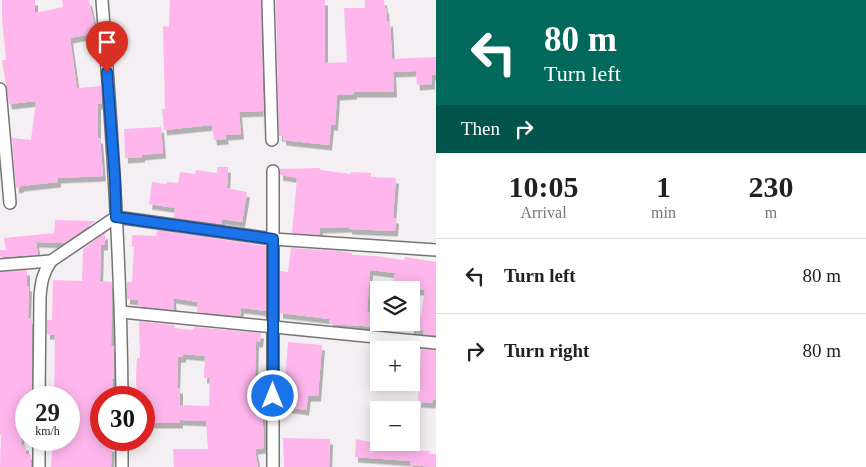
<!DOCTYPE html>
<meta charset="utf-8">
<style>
:root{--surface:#fff;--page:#f6f6f6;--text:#222;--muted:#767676;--line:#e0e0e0}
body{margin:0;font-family:"Times New Roman",serif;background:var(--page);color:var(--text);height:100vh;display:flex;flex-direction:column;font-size:19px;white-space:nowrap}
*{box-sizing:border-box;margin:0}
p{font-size:16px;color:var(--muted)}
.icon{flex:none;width:28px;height:28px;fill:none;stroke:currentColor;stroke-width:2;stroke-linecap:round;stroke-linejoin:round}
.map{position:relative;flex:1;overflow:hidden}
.sheet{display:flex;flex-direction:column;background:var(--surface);width:430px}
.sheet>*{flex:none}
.hud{background:#00695c;color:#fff;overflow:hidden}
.fabs{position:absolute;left:370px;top:281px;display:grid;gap:10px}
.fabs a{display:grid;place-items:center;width:50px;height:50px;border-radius:0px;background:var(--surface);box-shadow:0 2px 12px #0003;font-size:25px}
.speed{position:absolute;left:15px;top:386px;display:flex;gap:10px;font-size:25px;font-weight:700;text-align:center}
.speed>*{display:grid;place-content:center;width:65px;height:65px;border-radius:50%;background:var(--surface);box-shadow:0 2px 12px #0003;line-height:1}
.speed small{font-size:12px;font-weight:400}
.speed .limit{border:8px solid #d22;background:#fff;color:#111}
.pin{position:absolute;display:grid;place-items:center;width:42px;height:42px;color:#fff;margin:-51px -21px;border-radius:50% 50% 50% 0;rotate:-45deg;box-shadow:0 0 5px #0007}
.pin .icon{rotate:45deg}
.me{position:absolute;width:55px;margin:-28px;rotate:0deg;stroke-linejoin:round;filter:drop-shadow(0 0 4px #0008)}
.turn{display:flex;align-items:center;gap:18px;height:105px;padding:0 25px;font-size:22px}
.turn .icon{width:65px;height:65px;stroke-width:2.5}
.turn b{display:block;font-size:35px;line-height:42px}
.then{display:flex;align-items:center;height:48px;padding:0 25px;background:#0003;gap:10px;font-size:19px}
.eta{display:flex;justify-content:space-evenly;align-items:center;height:85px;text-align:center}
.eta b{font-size:30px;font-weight:700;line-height:35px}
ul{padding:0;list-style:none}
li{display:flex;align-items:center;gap:15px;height:75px;padding:0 25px;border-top:1px solid var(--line)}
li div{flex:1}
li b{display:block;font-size:19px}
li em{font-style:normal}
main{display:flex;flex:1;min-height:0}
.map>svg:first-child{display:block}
.building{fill:#feb6ed;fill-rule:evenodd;filter:url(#shadow)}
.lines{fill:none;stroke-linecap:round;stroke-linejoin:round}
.minor-casing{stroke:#777476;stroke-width:14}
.minor{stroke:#fff;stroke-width:11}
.route-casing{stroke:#114b97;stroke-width:12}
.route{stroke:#1a73e8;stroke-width:9}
</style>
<main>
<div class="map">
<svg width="436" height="467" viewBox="0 0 436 467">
<defs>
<filter id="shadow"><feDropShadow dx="3" dy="5.5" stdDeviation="0" flood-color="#0004"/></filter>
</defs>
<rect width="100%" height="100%" fill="#f3eff2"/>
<!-- building -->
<g class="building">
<polygon points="2,0 35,0 35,13 63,7 62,0 89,0 96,33 70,38 77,88 101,86 102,104 98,104 98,138 100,138 103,176 58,178 58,182 21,186 21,187 16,188 12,138 31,140 36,101 9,104 2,60 6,60 2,19"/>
<polygon points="170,0 261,0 264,137 263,111 239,112 241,134 225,135 226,139 214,140 212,125 164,130 162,109 165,109 163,26 169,27"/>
<polygon points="276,0 325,0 325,63 347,62 344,8 365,8 365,0 384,0 385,8 386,8 387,22 390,21 392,59 436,57 436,75 432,75 432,84 417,85 416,71 393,72 394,92 354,92 354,94 337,95 335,125 331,125 329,145 283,140 283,136 279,136"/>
<polygon points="161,127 163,153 142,155 142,157 125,158 124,129"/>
<polygon points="217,167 228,167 227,188 247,192 242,222 222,219 221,224 174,218 175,208 149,204 152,182 166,184 167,182 178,183 180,172 195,174 196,170 217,173"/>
<polygon points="320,168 320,170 351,174 351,172 371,173 371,177 396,178 393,218 396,218 395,231 349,229 349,227 320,228 319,235 292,233 297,178 280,175 280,169"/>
<polygon points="55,220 96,221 64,243 36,242 38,255 0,257 0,250 6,250 4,238 54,233"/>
<polygon points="157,230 266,246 266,311 241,308 240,316 197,312 198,302 173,298 174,310 138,306 138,300 127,299 127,282 132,282 134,247 132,247 132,235 156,236"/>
<polygon points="105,233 105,245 101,245 100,281 112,282 111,346 114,346 114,379 112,379 113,398 101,398 101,440 104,440 103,446 112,446 111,467 51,467 53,440 69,440 69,398 54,398 55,335 47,334 47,320 52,320 53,280 82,281 83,249"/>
<polygon points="291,248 341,251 352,253 352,255 375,256 404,260 405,257 436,262 436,335 423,334 423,330 411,329 411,315 421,316 425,290 393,290 395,273 370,270 367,312 379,313 379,327 329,324 330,319 280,313 280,271 288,272"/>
<polygon points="27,270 27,286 29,286 28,318 32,319 32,398 26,398 26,401 23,401 19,425 22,425 21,445 26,445 26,454 31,454 31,467 0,467 1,435 0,435 0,272"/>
<path d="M139 321 174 325V328L194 330V327L261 333 260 342H256L255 376 261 377 264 448 255 449 258 467H174L173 449H208L206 421 180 420V423H144V398H137L136 376 137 358H140ZM183 354 205 356 204 378H210L209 406 180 405V388H177L178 357H183Z"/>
<polygon points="288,342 322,345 318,396 308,396 306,410 285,407 287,394 284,394"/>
<polygon points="421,349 436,350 436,400 433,400 432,403 418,402"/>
<polygon points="283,438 330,439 329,467 284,467"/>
<polygon points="356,439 383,445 384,442 412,442 412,450 430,451 429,454 436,454 436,467 410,465 410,461 355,457"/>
</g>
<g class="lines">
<!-- minor casing -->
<g class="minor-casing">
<g id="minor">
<path d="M102 0C112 132 121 265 122 398"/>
<polyline points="268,0 272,140"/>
<polyline points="0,89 10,203"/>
<polyline points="0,265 51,261"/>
<polyline points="121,312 436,343"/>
<path d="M39 398 40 297C41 282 43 273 51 261L116 217 273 239 436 250"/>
<polyline points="122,440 122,467"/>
<polyline points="39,467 39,440"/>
<polyline points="273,467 273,171"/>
</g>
</g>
<!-- minor -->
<use href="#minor" class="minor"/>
</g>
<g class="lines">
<!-- route casing -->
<g class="route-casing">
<polyline id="route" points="107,72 115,180 116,217 273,239 273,396"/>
</g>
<!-- route -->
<use href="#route" class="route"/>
</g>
</svg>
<div class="fabs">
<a><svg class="icon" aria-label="layers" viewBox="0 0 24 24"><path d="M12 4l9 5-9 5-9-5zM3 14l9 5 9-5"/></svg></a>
<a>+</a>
<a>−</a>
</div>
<div class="speed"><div>29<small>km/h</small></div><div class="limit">30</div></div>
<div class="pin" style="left:107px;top:72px;background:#d93025"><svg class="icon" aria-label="arrive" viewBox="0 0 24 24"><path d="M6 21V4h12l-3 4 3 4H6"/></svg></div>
<svg class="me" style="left:273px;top:396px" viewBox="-20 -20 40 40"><circle r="17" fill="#1a73e8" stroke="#fff" stroke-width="3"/><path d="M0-11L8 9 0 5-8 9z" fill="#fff"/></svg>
</div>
<section class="sheet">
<div class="hud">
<div class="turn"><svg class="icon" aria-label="left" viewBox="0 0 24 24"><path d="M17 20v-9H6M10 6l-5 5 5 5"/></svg><div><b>80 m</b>Turn left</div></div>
<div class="then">Then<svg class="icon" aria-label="right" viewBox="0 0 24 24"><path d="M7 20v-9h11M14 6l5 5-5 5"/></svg></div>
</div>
<div class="eta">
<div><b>10:05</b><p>Arrival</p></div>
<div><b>1</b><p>min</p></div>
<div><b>230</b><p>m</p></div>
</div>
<ul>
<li><svg class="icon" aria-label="left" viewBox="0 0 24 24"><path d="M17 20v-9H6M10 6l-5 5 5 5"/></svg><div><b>Turn left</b></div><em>80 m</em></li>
<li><svg class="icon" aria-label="right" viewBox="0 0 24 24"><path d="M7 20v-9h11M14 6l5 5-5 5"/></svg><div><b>Turn right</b></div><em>80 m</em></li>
</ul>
</section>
</main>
